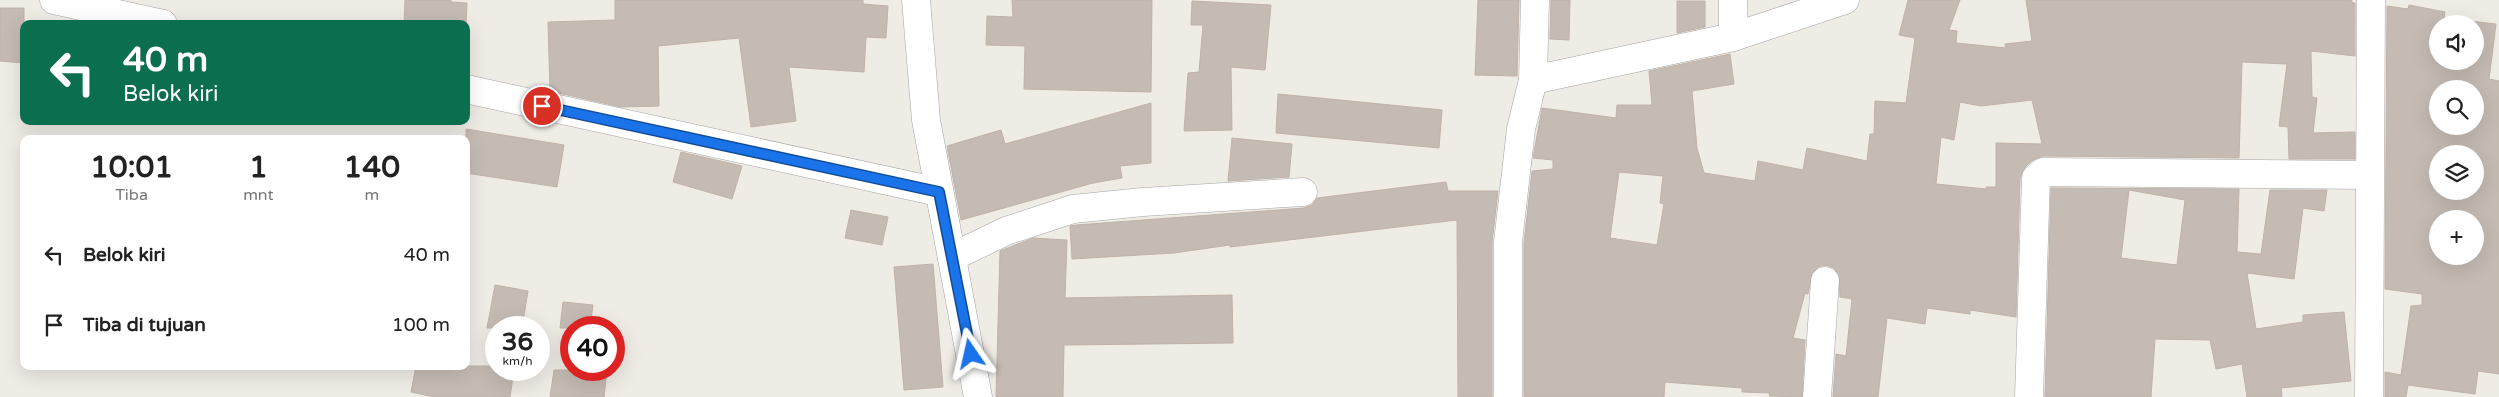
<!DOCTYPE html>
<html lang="id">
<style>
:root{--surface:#fff;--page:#f2f2f2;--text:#222;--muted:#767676}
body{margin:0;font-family:"Varela Round",sans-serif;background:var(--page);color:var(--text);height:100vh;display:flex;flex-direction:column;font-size:19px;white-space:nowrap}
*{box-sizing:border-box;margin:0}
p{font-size:16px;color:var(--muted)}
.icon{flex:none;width:28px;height:28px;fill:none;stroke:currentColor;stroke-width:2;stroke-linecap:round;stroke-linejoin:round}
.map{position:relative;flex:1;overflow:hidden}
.side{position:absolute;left:20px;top:135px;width:450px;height:235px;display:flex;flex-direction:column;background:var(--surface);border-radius:10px;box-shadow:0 5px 20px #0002}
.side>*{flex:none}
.banner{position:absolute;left:20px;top:20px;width:450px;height:105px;border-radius:10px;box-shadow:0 5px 20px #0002;background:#0b6e4f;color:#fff;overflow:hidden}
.fabs{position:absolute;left:2429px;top:15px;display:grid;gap:10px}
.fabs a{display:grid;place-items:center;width:55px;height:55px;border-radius:50%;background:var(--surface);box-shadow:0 5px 20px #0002;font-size:25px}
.speed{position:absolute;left:485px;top:316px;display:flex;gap:10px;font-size:25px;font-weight:700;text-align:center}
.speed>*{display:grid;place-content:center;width:65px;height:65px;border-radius:50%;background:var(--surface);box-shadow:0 5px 20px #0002;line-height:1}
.speed small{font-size:12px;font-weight:400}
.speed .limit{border:8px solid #d22;background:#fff;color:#111}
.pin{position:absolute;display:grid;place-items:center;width:42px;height:42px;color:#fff;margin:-21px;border:2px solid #fff;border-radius:50%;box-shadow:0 1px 5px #0007}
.me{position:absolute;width:55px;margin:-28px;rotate:349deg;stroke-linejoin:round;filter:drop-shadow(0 0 4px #0008)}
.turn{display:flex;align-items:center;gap:18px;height:105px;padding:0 20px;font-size:22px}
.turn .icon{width:65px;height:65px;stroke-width:2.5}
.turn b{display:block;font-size:35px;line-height:42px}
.eta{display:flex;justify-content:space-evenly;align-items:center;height:85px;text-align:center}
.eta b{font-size:30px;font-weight:700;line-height:35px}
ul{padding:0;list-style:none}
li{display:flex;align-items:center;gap:15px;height:70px;padding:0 20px}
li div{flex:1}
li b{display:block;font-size:19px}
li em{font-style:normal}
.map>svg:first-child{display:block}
.building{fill:#c4bbb4;stroke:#c1b2a7;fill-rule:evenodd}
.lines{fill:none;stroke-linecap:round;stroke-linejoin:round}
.minor-casing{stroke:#a5a5a5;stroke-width:29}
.tertiary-casing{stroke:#a5a5a5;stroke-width:29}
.minor{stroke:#fff;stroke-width:28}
.tertiary{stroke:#fff;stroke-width:28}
.route-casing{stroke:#114b97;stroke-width:12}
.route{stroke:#1a73e8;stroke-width:9}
</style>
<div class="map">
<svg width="2499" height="397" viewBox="0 0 2499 397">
<rect width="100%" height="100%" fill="#efebe5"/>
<!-- building -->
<g class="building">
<polygon points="405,0 451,0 451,2 467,3 466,24 404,24"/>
<polygon points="615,0 863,0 863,4 888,6 886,38 866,37 864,72 789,67 796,121 751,127 739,38 658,46 659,106 621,107 550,91 548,22 615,20"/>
<polygon points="1012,0 1152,0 1151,92 1024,89 1025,46 986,45 987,16 1013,17"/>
<polygon points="1478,0 1519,0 1517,76 1475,75"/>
<polygon points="1551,0 1570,0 1569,40 1550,39"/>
<path d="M1908 0H1960L1949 30 1957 31 1956 43 2006 48 2005 44 2032 41 2026 0H2352L2351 2 2355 3V56L2311 51 2312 97 2317 98 2313 133 2355 132V159H2289L2288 127 2279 126 2287 64 2242 62 2239 158 2043 156 2033 160 2026 166 2020 178 2016 317 1970 310V314L1927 308 1925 324 1887 318 1878 397H1833L1836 354 1846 356 1852 299 1840 297 1839 275 1834 268 1826 265 1818 267 1812 273 1808 294 1805 293 1793 338 1805 340 1802 397 1769 396 1770 393 1742 392V388L1665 382 1664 397H1524V243L1532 171 1553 169V160L1533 158 1542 108 1616 118 1617 105H1652L1649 71 1730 54 1734 84 1692 91 1697 148 1704 173 1755 181 1758 161 1803 170 1807 148 1867 161 1870 134H1874L1875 101 1906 103 1915 38 1899 35ZM2032 100 2042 144 1996 143V187H1986V189L1936 184 1941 137 1954 140 1960 102 1981 106ZM1619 172 1663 176 1660 203 1664 204 1657 245 1610 238Z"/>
<polygon points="1192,1 1271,5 1265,70 1231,67 1232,130 1184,131 1188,73 1199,72 1203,25 1191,25"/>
<polygon points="1677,1 1705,1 1705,27 1677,33"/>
<path d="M2409 5 2445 12 2444 18 2496 24 2489 79 2499 81V374L2478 371 2475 394 2408 385 2406 397H2385V372L2401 375 2411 306 2422 305V294L2385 289 2387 6 2408 9ZM2438 24H2475V61H2438ZM2438 89H2475V126H2438ZM2438 154H2475V191H2438ZM2438 219H2475V256H2438Z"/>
<polygon points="0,8 24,8 24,63 0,61"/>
<polygon points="1278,94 1442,110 1439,148 1276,133"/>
<polygon points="1151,103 1151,163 1120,166 1122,178 1093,183 961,220 947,146 1001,130 1005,144"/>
<polygon points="466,129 564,145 557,187 466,173"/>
<polygon points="1232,138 1292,144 1289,177 1228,181"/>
<polygon points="681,152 742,166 732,199 673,182"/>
<polygon points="1446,182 1448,191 1498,191 1492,242 1492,397 1458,397 1457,220 1230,247 1230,245 1174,253 1072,259 1070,226 1076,225 1304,208 1312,205 1317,198"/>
<path d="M2051 188 2239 189 2237 252 2261 254 2270 190H2327L2324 211 2303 208 2294 279 2247 273 2256 329 2303 322V315L2344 312 2351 381 2281 388 2282 397H2247L2242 364 2216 369 2210 340 2155 339 2151 397H2045ZM2129 190 2185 200 2177 265 2121 258Z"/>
<polygon points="851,210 888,217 882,245 845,238"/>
<polygon points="1033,238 1067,240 1065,298 1232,295 1233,343 1064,345 1063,397 996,397 1000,251"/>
<polygon points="933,264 943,387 904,390 894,267"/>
<polygon points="495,285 528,291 522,328 487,328"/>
<polygon points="563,302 593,305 590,328 560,328"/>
<polygon points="416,366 496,366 496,370 514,370 510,397 434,397 411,392"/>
<polygon points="554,370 607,370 604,397 550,397"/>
</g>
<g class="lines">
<!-- minor casing -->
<g class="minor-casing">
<g id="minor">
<polyline points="54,0 163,24"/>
<polyline points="1535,0 1533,80 1733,37 1845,0"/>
<polyline points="1733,37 1733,0"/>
<polyline points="466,89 939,192"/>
<polyline points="952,257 1006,231 1073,209 1143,202 1303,192"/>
<polyline points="1508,397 1508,242 1521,129 1533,80"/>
<polyline points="1817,397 1825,281"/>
<polyline points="2029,397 2036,178 2043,172 2369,175"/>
<polyline points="2369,397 2371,0"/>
</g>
</g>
<!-- tertiary casing -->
<g class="tertiary-casing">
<polyline id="tertiary" points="916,0 926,120 978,397"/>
</g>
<!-- minor -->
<use href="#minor" class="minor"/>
<!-- tertiary -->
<use href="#tertiary" class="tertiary"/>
</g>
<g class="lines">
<!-- route casing -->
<g class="route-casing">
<polyline id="route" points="542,106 939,192 971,354"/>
</g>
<!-- route -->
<use href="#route" class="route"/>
</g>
</svg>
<div class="fabs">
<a><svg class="icon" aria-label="sound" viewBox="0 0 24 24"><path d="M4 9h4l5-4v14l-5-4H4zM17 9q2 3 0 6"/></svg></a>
<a><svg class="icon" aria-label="search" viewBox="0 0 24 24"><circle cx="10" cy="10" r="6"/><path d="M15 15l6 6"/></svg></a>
<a><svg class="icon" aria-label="layers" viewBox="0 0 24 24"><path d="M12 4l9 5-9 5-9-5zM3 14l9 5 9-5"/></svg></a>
<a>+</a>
</div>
<div class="speed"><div>36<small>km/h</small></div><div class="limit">40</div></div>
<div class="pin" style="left:542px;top:106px;background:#d93025"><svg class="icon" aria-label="arrive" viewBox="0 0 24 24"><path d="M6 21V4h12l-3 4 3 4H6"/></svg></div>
<svg class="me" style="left:971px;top:354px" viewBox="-20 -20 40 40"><path d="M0-17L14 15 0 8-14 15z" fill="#1a73e8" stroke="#fff" stroke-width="4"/></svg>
<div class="banner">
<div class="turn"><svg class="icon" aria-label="left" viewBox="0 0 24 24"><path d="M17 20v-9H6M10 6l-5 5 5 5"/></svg><div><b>40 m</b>Belok kiri</div></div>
</div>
<section class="side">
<div class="eta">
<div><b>10:01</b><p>Tiba</p></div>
<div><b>1</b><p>mnt</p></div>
<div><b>140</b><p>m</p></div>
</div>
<ul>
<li><svg class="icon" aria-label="left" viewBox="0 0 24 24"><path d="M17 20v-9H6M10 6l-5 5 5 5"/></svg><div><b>Belok kiri</b></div><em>40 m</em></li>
<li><svg class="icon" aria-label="arrive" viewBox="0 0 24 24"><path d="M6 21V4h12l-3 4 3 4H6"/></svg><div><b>Tiba di tujuan</b></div><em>100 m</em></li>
</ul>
</section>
</div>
